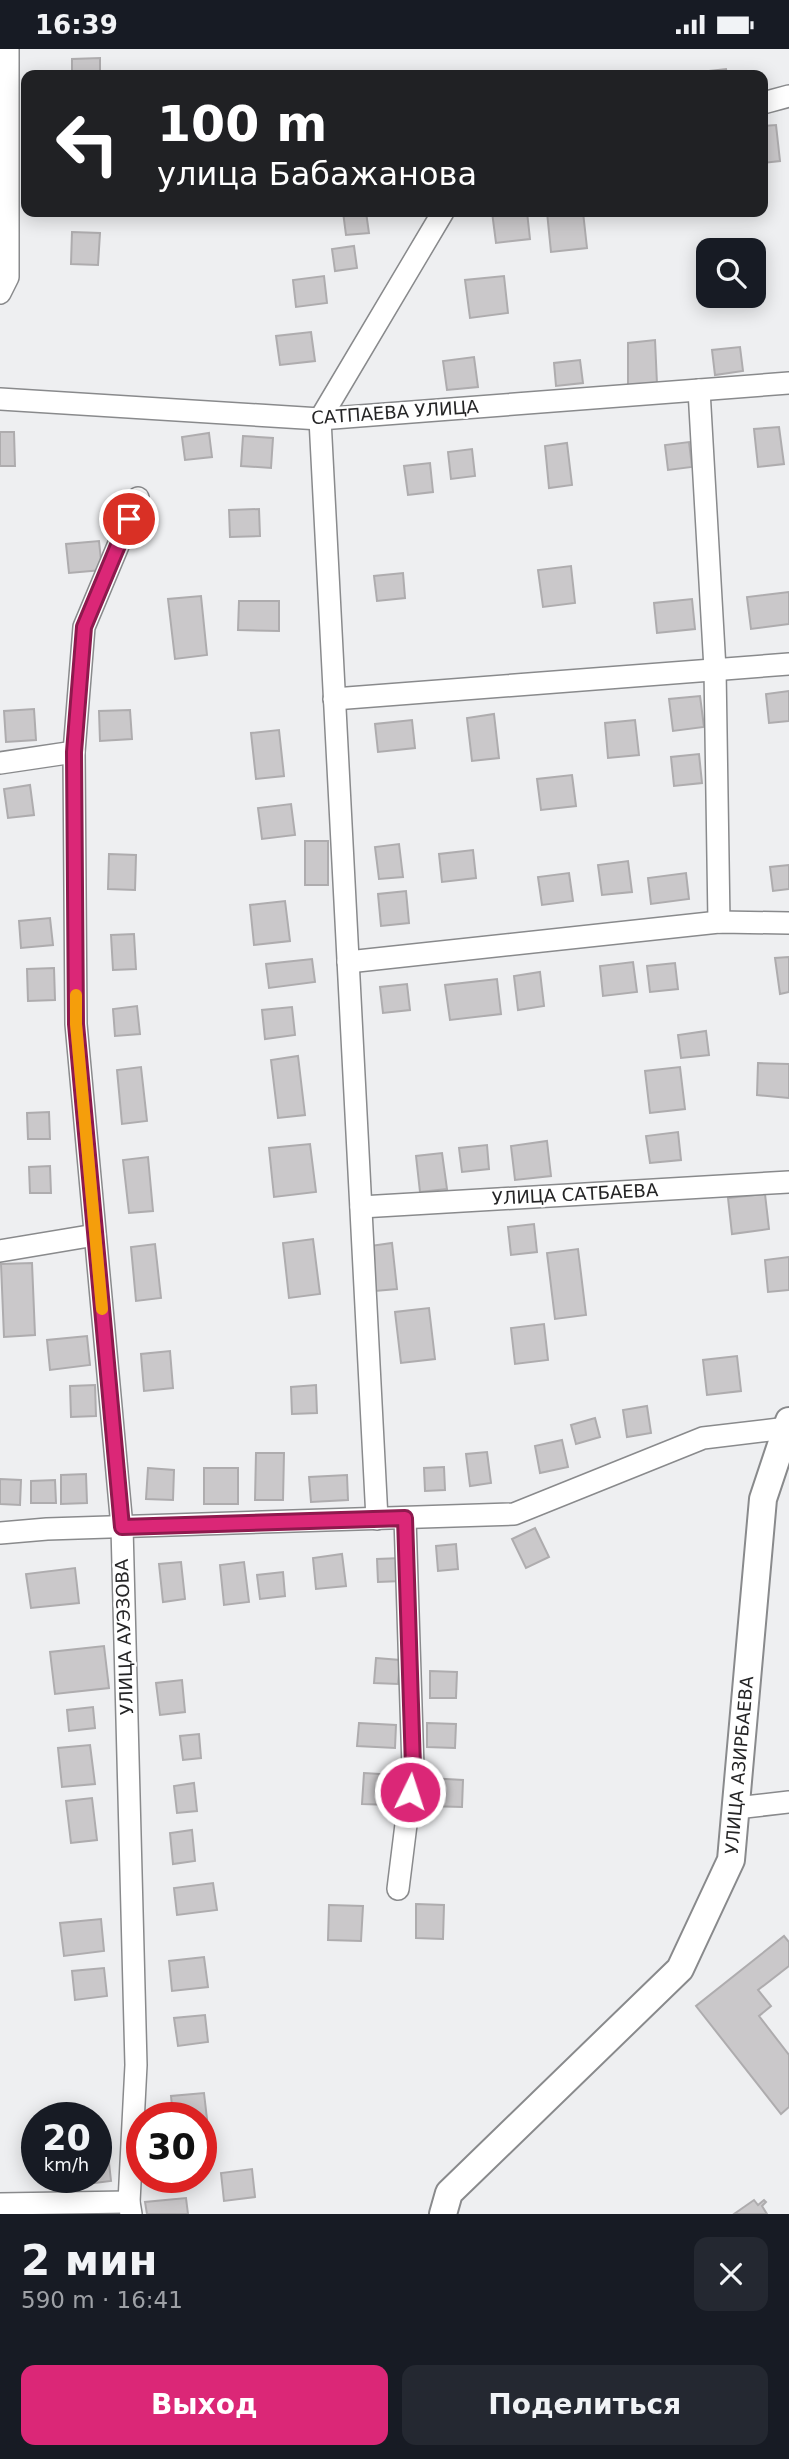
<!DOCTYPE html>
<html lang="ru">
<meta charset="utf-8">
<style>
:root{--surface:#171b24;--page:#242831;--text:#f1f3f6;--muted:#9ea1a6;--accent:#db2777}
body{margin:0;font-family:"DejaVu Sans",sans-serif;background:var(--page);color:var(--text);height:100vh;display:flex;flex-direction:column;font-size:26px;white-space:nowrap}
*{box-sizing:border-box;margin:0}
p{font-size:23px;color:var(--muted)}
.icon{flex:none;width:38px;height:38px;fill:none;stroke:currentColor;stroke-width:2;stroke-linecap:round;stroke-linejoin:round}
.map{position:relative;height:2165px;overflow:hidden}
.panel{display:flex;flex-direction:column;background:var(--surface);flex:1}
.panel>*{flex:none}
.banner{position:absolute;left:21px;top:21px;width:747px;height:147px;border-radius:14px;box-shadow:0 4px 18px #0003;background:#202124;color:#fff;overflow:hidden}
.fabs{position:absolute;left:696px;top:189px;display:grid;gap:14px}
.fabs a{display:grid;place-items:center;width:70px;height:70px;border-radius:14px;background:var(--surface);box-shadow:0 4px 18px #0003;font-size:35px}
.speed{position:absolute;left:21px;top:2053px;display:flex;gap:14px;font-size:35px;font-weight:700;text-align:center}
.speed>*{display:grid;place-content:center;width:91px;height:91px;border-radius:50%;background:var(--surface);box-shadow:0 4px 18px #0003;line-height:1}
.speed small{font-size:18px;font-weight:400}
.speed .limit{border:10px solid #d22;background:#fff;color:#111}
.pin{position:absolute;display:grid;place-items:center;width:60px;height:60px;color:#fff;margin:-30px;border:4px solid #fff;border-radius:50%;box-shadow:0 2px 7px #0007}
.me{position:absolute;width:77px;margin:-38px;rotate:4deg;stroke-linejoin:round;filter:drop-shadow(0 0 5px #0008)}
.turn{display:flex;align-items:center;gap:24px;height:147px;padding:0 21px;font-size:32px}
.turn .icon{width:91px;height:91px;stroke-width:2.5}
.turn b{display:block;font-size:49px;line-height:60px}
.round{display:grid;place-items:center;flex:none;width:74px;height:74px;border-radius:14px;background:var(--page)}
.summary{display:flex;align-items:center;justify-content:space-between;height:119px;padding:0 21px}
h1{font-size:42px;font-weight:800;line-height:52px}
.action{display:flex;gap:14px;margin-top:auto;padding:14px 21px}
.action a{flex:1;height:80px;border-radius:14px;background:var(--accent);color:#fff;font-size:28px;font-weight:800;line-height:80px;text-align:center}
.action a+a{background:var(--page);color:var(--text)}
.status{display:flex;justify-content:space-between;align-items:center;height:49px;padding:0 35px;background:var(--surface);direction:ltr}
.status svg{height:19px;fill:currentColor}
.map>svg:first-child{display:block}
.building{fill:#cac8ca;stroke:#aeacae;stroke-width:2}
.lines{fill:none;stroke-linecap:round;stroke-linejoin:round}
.minor-casing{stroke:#898a8c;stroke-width:24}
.major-casing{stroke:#898a8c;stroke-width:30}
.minor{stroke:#fff;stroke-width:21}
.major{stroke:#fff;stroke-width:26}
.route-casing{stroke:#8e194d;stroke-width:18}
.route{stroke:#db2777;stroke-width:12}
.slow{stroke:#f59e0b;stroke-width:12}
.labels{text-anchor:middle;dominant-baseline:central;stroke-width:5;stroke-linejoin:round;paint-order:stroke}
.street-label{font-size:18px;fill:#252526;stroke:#fff}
</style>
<div class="status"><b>16:39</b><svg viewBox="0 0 49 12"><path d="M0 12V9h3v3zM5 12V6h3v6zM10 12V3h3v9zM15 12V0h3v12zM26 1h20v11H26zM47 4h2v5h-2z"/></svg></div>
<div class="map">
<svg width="789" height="2165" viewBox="0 0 789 2165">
<rect width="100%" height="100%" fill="#eeeff1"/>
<!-- building -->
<g class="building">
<polygon points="100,9 100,26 72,26 72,10"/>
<polygon points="726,20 727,26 691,26 690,24"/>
<polygon points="776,76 780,112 763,114 763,77"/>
<polygon points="343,163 366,163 369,184 346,186"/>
<polygon points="492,163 527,163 530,190 496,194"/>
<polygon points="547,163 583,163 587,199 551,203"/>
<polygon points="72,183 100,184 98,216 71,215"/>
<polygon points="354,197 357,219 335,222 332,200"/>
<polygon points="324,227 327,254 296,258 293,231"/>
<polygon points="504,227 508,264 470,269 465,231"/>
<polygon points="311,283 315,312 280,316 276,287"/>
<polygon points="655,291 657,335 628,337 628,294"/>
<polygon points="740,298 743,322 715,326 712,301"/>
<polygon points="474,308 478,338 447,341 443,312"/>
<polygon points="580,311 583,334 556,337 554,314"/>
<polygon points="779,378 784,415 758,418 754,380"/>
<polygon points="0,383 14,383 15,417 0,417"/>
<polygon points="209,384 212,408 185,411 182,388"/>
<polygon points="243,387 273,389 271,419 241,417"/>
<polygon points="689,393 692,418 668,421 665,396"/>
<polygon points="567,394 572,436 549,439 545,397"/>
<polygon points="472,400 475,427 451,430 448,403"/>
<polygon points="430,414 433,443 408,446 404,417"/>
<polygon points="259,460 260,487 230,488 229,461"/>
<polygon points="99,492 102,521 69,524 66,495"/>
<polygon points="571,517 575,554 543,558 538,521"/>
<polygon points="403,524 405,549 377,552 374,527"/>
<polygon points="789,543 789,575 751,580 747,548"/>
<polygon points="201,547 207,606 175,610 168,550"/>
<polygon points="692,550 695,580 657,584 654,554"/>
<polygon points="239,552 279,552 279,582 238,581"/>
<polygon points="789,642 789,672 769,674 766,645"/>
<polygon points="700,647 704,678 673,682 669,650"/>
<polygon points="34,660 36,691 6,693 4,662"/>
<polygon points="130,661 132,690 100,692 99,662"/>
<polygon points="494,665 499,709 472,712 467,669"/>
<polygon points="412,671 415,699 378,703 375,675"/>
<polygon points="635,671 639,706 608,709 605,674"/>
<polygon points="279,681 284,727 256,730 251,684"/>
<polygon points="699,705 702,734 674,737 671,708"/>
<polygon points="572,726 576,757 541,761 537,730"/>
<polygon points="30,736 34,766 8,769 4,740"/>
<polygon points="291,755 295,786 262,790 258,759"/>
<rect x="305" y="792" width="23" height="44"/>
<polygon points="399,795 403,828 379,830 375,798"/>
<polygon points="473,801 476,829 442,833 439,805"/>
<polygon points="109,805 136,806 135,841 108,840"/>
<polygon points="628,812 632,843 602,846 598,816"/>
<polygon points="789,816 789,840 773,842 770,818"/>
<polygon points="569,824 573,852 542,856 538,828"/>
<polygon points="686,824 689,850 651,855 648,829"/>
<polygon points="406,842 409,874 381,877 378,845"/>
<polygon points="285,852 290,892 254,896 250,856"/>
<polygon points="50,869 53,896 21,899 19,872"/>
<polygon points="134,885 136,920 113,921 111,886"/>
<polygon points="789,908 789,943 780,945 775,909"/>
<polygon points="312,910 315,933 269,939 266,915"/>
<polygon points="633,913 637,943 603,947 600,917"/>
<polygon points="675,914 678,940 650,943 647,917"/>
<polygon points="54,919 55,951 28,952 27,920"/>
<polygon points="540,923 544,957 518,961 514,927"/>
<polygon points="497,930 501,965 450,971 445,936"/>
<polygon points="407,935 410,961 383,964 380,938"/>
<polygon points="137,957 140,985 115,987 113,960"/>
<polygon points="292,958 295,986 265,990 262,961"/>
<polygon points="706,982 709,1006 681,1009 678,986"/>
<polygon points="298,1007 305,1066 278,1069 271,1011"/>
<polygon points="758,1014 789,1015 789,1049 757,1046"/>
<polygon points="141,1018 147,1072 122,1075 117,1021"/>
<polygon points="680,1018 685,1060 650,1064 645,1022"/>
<polygon points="49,1063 50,1090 28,1090 27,1064"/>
<polygon points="678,1083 681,1111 650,1114 646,1087"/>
<polygon points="547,1092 551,1127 515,1131 511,1097"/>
<polygon points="310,1095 316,1143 274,1148 269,1099"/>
<polygon points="487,1096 489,1120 462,1123 459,1099"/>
<polygon points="442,1104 447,1140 420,1143 416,1107"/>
<polygon points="148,1108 153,1162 129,1164 123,1111"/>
<polygon points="50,1117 51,1144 30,1144 29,1118"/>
<polygon points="765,1145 769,1180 732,1185 728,1149"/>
<polygon points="534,1175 537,1203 511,1206 508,1178"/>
<polygon points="313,1190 320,1245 289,1249 283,1194"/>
<polygon points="392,1194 397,1240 375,1242 370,1197"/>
<polygon points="155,1195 161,1249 136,1252 131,1198"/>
<polygon points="578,1200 586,1266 555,1270 547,1204"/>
<polygon points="789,1208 789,1241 768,1243 765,1211"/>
<polygon points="32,1214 35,1286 4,1288 1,1215"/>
<polygon points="429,1259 435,1310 401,1314 395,1263"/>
<polygon points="544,1275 548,1311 515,1315 511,1279"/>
<polygon points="87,1287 90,1316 50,1321 47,1291"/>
<polygon points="170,1302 173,1339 144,1342 141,1305"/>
<polygon points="737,1307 741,1342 707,1346 703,1311"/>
<polygon points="95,1336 96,1367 71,1368 70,1337"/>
<polygon points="316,1336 317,1364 292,1365 291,1338"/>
<polygon points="647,1357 651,1384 627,1388 623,1361"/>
<polygon points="595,1369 600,1388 576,1395 571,1376"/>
<polygon points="562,1391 568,1418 540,1424 535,1397"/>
<polygon points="487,1403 491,1434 470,1437 466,1405"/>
<polygon points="256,1404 284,1404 283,1451 255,1451"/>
<polygon points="444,1418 445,1441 425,1442 424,1419"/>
<polygon points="148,1419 174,1421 173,1451 146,1450"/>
<rect x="204" y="1419" width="34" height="36"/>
<polygon points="86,1425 87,1454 61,1455 61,1426"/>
<polygon points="347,1426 348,1451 311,1453 309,1428"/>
<polygon points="0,1430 21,1431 20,1456 0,1455"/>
<polygon points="55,1431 56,1454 31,1454 31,1432"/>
<polygon points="535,1479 549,1508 526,1519 512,1490"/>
<polygon points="456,1495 458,1520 438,1522 436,1497"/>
<polygon points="342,1505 346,1537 316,1540 313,1509"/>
<polygon points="401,1509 402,1532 378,1533 377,1510"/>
<polygon points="181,1513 185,1550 163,1553 159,1515"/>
<polygon points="244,1513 249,1553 224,1556 220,1516"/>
<polygon points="75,1519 79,1554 31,1559 26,1525"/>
<polygon points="283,1523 285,1547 260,1550 257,1526"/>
<polygon points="104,1597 109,1639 55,1645 50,1603"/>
<polygon points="376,1609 400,1611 398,1635 374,1634"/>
<polygon points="430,1622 457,1623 456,1649 430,1649"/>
<polygon points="182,1631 185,1663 160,1666 156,1634"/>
<polygon points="93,1658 95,1679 69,1682 67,1661"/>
<polygon points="359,1674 396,1676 395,1699 357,1697"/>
<polygon points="427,1674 456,1675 455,1699 427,1698"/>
<polygon points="199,1685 201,1709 183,1711 180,1687"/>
<polygon points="90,1696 95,1735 62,1738 58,1699"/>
<polygon points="364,1724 395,1726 393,1756 362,1755"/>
<polygon points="428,1729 463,1731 462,1758 426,1757"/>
<polygon points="194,1734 197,1762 177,1764 174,1737"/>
<polygon points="92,1749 97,1791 71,1794 66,1752"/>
<polygon points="192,1781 195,1812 173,1815 170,1784"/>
<polygon points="213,1834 217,1861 177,1866 174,1839"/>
<polygon points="416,1855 444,1856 443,1890 416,1889"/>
<polygon points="329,1856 363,1857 361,1892 328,1891"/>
<polygon points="101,1870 104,1902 64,1907 60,1874"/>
<polygon points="784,1887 789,1893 789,1917 758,1941 771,1957 759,1967 789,2006 789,2058 781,2065 696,1957"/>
<polygon points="204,1908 208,1938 172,1942 169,1912"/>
<polygon points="104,1919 107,1947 75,1951 72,1922"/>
<polygon points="205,1966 208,1993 178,1997 174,1969"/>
<polygon points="204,2044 207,2070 173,2068 171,2047"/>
<polygon points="106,2087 111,2132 86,2135 86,2128 96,2128 96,2088"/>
<polygon points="252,2120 255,2148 224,2152 221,2124"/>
<polygon points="186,2149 188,2165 147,2165 145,2153"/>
<polygon points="754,2151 758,2156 764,2151 766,2153 762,2157 767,2165 734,2165"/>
</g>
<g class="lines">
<!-- minor casing -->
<g class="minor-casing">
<g id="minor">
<polyline points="763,54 789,47"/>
<polyline points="0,244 8,228 8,0"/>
<polyline points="699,341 715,620 719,873"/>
<polyline points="0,350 320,370 789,334"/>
<polyline points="334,650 789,615"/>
<polyline points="0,714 74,703"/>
<polyline points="348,913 719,873 789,874"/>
<polyline points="361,1158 789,1133"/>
<polyline points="0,1202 95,1186"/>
<polyline points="377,1470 320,370 443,163"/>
<polyline points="0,1484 47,1480 514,1465 703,1389 787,1379"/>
<polyline points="736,1759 789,1753"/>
<polyline points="398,1840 413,1719 405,1469"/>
<polyline points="0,2155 129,2153"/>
<polyline points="131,2165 129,2153 136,2016 122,1478 76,975 74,703 84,578 138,449"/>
</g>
</g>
<!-- major casing -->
<g class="major-casing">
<polyline id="major" points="443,2165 449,2144 680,1920 731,1811 763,1450 789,1372"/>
</g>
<!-- minor -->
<use href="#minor" class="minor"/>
<!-- major -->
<use href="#major" class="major"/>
</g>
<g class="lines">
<!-- route casing -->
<g class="route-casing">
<polyline id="route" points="129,470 84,578 74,703 76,975 122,1478 405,1469 413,1718 410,1743"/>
</g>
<!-- route -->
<use href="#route" class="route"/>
<!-- slow -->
<polyline class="slow" points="76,946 76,975 102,1260"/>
</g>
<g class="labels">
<!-- street labels -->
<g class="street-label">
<text transform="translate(395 363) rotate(-4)">САТПАЕВА УЛИЦА</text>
<text transform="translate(575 1145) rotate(-3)">УЛИЦА САТБАЕВА</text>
<text transform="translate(124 1588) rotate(-92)">УЛИЦА АУЭЗОВА</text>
<text transform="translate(739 1716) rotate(-85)">УЛИЦА АЗИРБАЕВА</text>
</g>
</g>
</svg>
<div class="fabs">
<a><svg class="icon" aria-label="search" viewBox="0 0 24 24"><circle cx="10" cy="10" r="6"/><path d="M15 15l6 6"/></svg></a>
</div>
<div class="speed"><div>20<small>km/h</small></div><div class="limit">30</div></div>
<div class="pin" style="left:129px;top:470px;background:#d93025"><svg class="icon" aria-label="arrive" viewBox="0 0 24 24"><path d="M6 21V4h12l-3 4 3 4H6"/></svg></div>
<svg class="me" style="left:410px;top:1743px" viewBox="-20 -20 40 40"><circle r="17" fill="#db2777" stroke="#fff" stroke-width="3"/><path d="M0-11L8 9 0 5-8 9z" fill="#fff"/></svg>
<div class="banner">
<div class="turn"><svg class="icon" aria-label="left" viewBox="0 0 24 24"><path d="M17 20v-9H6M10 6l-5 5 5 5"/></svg><div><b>100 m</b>улица Бабажанова</div></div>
</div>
</div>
<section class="panel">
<div class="summary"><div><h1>2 мин</h1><p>590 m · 16:41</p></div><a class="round"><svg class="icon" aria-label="close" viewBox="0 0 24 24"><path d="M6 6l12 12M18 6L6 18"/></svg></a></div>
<div class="action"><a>Выход</a><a>Поделиться</a></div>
</section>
